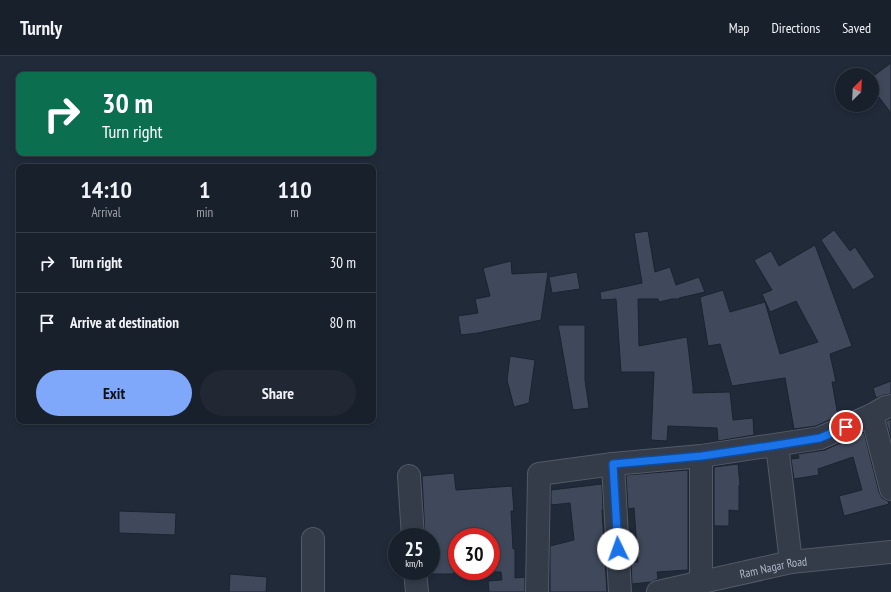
<!DOCTYPE html>
<style>
:root{--surface:#18202b;--page:#212833;--text:#f1f3f6;--muted:#9fa3a9;--line:#363e47;--accent:#7fa7fa}
body{margin:0;font-family:"PT Sans Narrow",sans-serif;background:var(--page);color:var(--text);height:100vh;display:flex;flex-direction:column;font-size:15px;white-space:nowrap}
*{box-sizing:border-box;margin:0}
p{font-size:13px;color:var(--muted)}
.icon{flex:none;width:22px;height:22px;fill:none;stroke:currentColor;stroke-width:2;stroke-linecap:round;stroke-linejoin:round}
.map{position:relative;flex:1;overflow:hidden}
.sheet{position:absolute;left:16px;top:108px;width:360px;height:260px;display:flex;flex-direction:column;background:var(--surface);border-radius:8px;box-shadow:0 2px 6px #0003,0 0 0 1px var(--line)}
.sheet>*{flex:none}
.banner{position:absolute;left:16px;top:16px;width:360px;height:84px;border-radius:8px;box-shadow:0 2px 6px #0003,0 0 0 1px var(--line);background:#0b6e4f;color:#fff;overflow:hidden}
.needle{width:26px;rotate:24deg}
.buttons{position:absolute;left:835px;top:12px;display:grid;gap:8px}
.buttons a{display:grid;place-items:center;width:44px;height:44px;border-radius:50%;background:var(--surface);box-shadow:0 2px 6px #0003,0 0 0 1px var(--line);font-size:20px}
.speed{position:absolute;left:388px;top:472px;display:flex;gap:8px;font-size:20px;font-weight:700;text-align:center}
.speed>*{display:grid;place-content:center;width:52px;height:52px;border-radius:50%;background:var(--surface);box-shadow:0 2px 6px #0003,0 0 0 1px var(--line);line-height:1}
.speed small{font-size:10px;font-weight:400}
.speed .limit{border:6px solid #d22;background:#fff;color:#111}
.pin{position:absolute;display:grid;place-items:center;width:34px;height:34px;color:#fff;margin:-17px;border:2px solid #fff;border-radius:50%;box-shadow:0 1px 4px #0007}
.me{position:absolute;width:44px;margin:-22px;rotate:357deg;stroke-linejoin:round;filter:drop-shadow(0 0 3px #0008)}
.turn{display:flex;align-items:center;gap:14px;height:84px;padding:0 20px;font-size:18px}
.turn .icon{width:52px;height:52px;stroke-width:2.5}
.turn b{display:block;font-size:28px;line-height:34px}
.eta{display:flex;justify-content:space-evenly;align-items:center;height:68px;text-align:center}
.eta b{font-size:24px;font-weight:700;line-height:28px}
.cta{display:flex;gap:8px;margin-top:auto;padding:8px 20px}
.cta a{flex:1;height:46px;border-radius:24px;background:var(--accent);color:#111;font-size:16px;font-weight:700;line-height:46px;text-align:center}
.cta a+a{background:var(--page);color:var(--text)}
ul{padding:0;list-style:none}
li{display:flex;align-items:center;gap:12px;height:60px;padding:0 20px;border-top:1px solid var(--line)}
li div{flex:1}
li b{display:block;font-size:15px}
li em{font-style:normal}
header{display:flex;align-items:center;gap:24px;box-sizing:border-box;height:56px;padding:0 20px;background:var(--surface);border-bottom:1px solid var(--line)}
header strong{font-size:19px}
nav{display:flex;gap:22px;margin-inline-start:auto;font-size:14px}
.map>svg:first-child{display:block}
.building{fill:#3f495b;stroke:#1b2330}
.lines{fill:none;stroke-linecap:round;stroke-linejoin:round}
.minor-casing{stroke:#525967;stroke-width:24}
.minor{stroke:#343c4a;stroke-width:22}
.route-casing{stroke:#114b97;stroke-width:10}
.route{stroke:#1a73e8;stroke-width:7}
.labels{text-anchor:middle;dominant-baseline:central;stroke-width:3;stroke-linejoin:round;paint-order:stroke}
.street-label{font-size:12px;fill:#afb6c6;stroke:#19212e}
</style>
<header>
<strong>Turnly</strong>
<nav><a>Map</a><a>Directions</a><a>Saved</a></nav>
</header>
<div class="map">
<svg width="891" height="536" viewBox="0 0 891 536">
<rect width="100%" height="100%" fill="#202a39"/>
<!-- building -->
<g class="building">
<polygon points="891,7 891,57 872,32 872,21"/>
<polygon points="834,174 850,195 855,191 875,221 853,234 821,184"/>
<polygon points="648,175 655,216 670,211 676,229 699,221 705,236 679,242 680,243 672,243 659,246 658,243 638,243 639,290 687,281 693,331 693,337 730,336 733,364 753,362 754,379 718,385 717,372 668,370 667,385 651,384 654,316 621,316 616,243 601,244 600,236 642,227 634,177"/>
<polygon points="815,189 852,290 830,298 836,326 832,326 838,360 816,370 794,373 785,322 732,330 720,288 708,290 700,241 723,234 730,256 765,246 780,298 818,286 796,245 770,256 762,238 772,234 754,204 771,195 779,210"/>
<polygon points="511,205 512,218 548,216 541,264 478,277 461,279 458,260 478,257 475,243 490,240 483,212"/>
<polygon points="577,216 580,233 552,237 549,221"/>
<polygon points="558,269 585,269 585,324 589,352 573,354"/>
<polygon points="510,300 535,304 529,347 514,351 507,324"/>
<polygon points="891,325 891,338 884,339 876,342 873,332"/>
<polygon points="891,363 891,383 886,365"/>
<polygon points="864,376 879,436 882,442 888,445 889,448 844,460 839,440 862,434 853,401 818,413 819,419 794,423 791,403 799,402 798,398 825,394"/>
<polygon points="738,408 740,429 739,429 739,455 729,454 729,470 714,470 714,411"/>
<polygon points="688,414 688,514 657,516 658,523 651,526 632,528 631,507 638,506 634,452 628,453 626,419"/>
<polygon points="454,417 456,434 512,430 514,455 511,455 513,493 515,493 515,522 525,521 525,536 489,536 488,525 502,524 501,516 491,516 491,481 457,481 457,517 453,517 453,518 431,518 431,481 425,481 422,420"/>
<polygon points="602,428 603,454 602,454 607,536 550,536 550,490 574,484 570,447 551,449 551,434"/>
<polygon points="119,455 176,457 175,479 119,477"/>
<polygon points="230,518 267,521 266,536 229,536"/>
</g>
<g class="lines">
<!-- minor casing -->
<g class="minor-casing">
<g id="minor">
<polyline points="872,359 891,433"/>
<polyline points="777,389 791,506"/>
<polyline points="613,408 620,536"/>
<polyline points="409,420 413,481"/>
<polyline points="313,483 313,536"/>
<polyline points="415,515 417,536"/>
<polyline points="701,526 701,400"/>
<polyline points="537,536 539,418 613,408 701,400 820,382 872,359 886,351 891,350"/>
<path id="s1" d="M658 536 791 506 891 496"/>
</g>
</g>
<!-- minor -->
<use href="#minor" class="minor"/>
</g>
<g class="lines">
<!-- route casing -->
<g class="route-casing">
<polyline id="route" points="618,493 613,408 702,400 777,389 820,382 846,371"/>
</g>
<!-- route -->
<use href="#route" class="route"/>
</g>
<g class="labels">
<!-- street labels -->
<g class="street-label">
<text stroke="none"><textPath href="#s1" startOffset="118">Ram Nagar Road</textPath></text>
</g>
</g>
</svg>
<div class="buttons">
<a><svg class="needle" viewBox="-14 -14 28 28"><path d="M0-13l5 13h-10z" fill="#e53935"/><path d="M0 13l5-13h-10z" fill="#9fa3a9"/></svg></a>
</div>
<div class="speed"><div>25<small>km/h</small></div><div class="limit">30</div></div>
<div class="pin" style="left:846px;top:371px;background:#d93025"><svg class="icon" aria-label="arrive" viewBox="0 0 24 24"><path d="M6 21V4h12l-3 4 3 4H6"/></svg></div>
<svg class="me" style="left:618px;top:493px" viewBox="-20 -20 40 40"><circle r="19" fill="#fff"/><path d="M0-13L10 11 0 6-10 11z" fill="#1a73e8"/></svg>
<div class="banner">
<div class="turn"><svg class="icon" aria-label="right" viewBox="0 0 24 24"><path d="M7 20v-9h11M14 6l5 5-5 5"/></svg><div><b>30 m</b>Turn right</div></div>
</div>
<section class="sheet">
<div class="eta">
<div><b>14:10</b><p>Arrival</p></div>
<div><b>1</b><p>min</p></div>
<div><b>110</b><p>m</p></div>
</div>
<ul>
<li><svg class="icon" aria-label="right" viewBox="0 0 24 24"><path d="M7 20v-9h11M14 6l5 5-5 5"/></svg><div><b>Turn right</b></div><em>30 m</em></li>
<li><svg class="icon" aria-label="arrive" viewBox="0 0 24 24"><path d="M6 21V4h12l-3 4 3 4H6"/></svg><div><b>Arrive at destination</b></div><em>80 m</em></li>
</ul>
<div class="cta"><a>Exit</a><a>Share</a></div>
</section>
</div>
